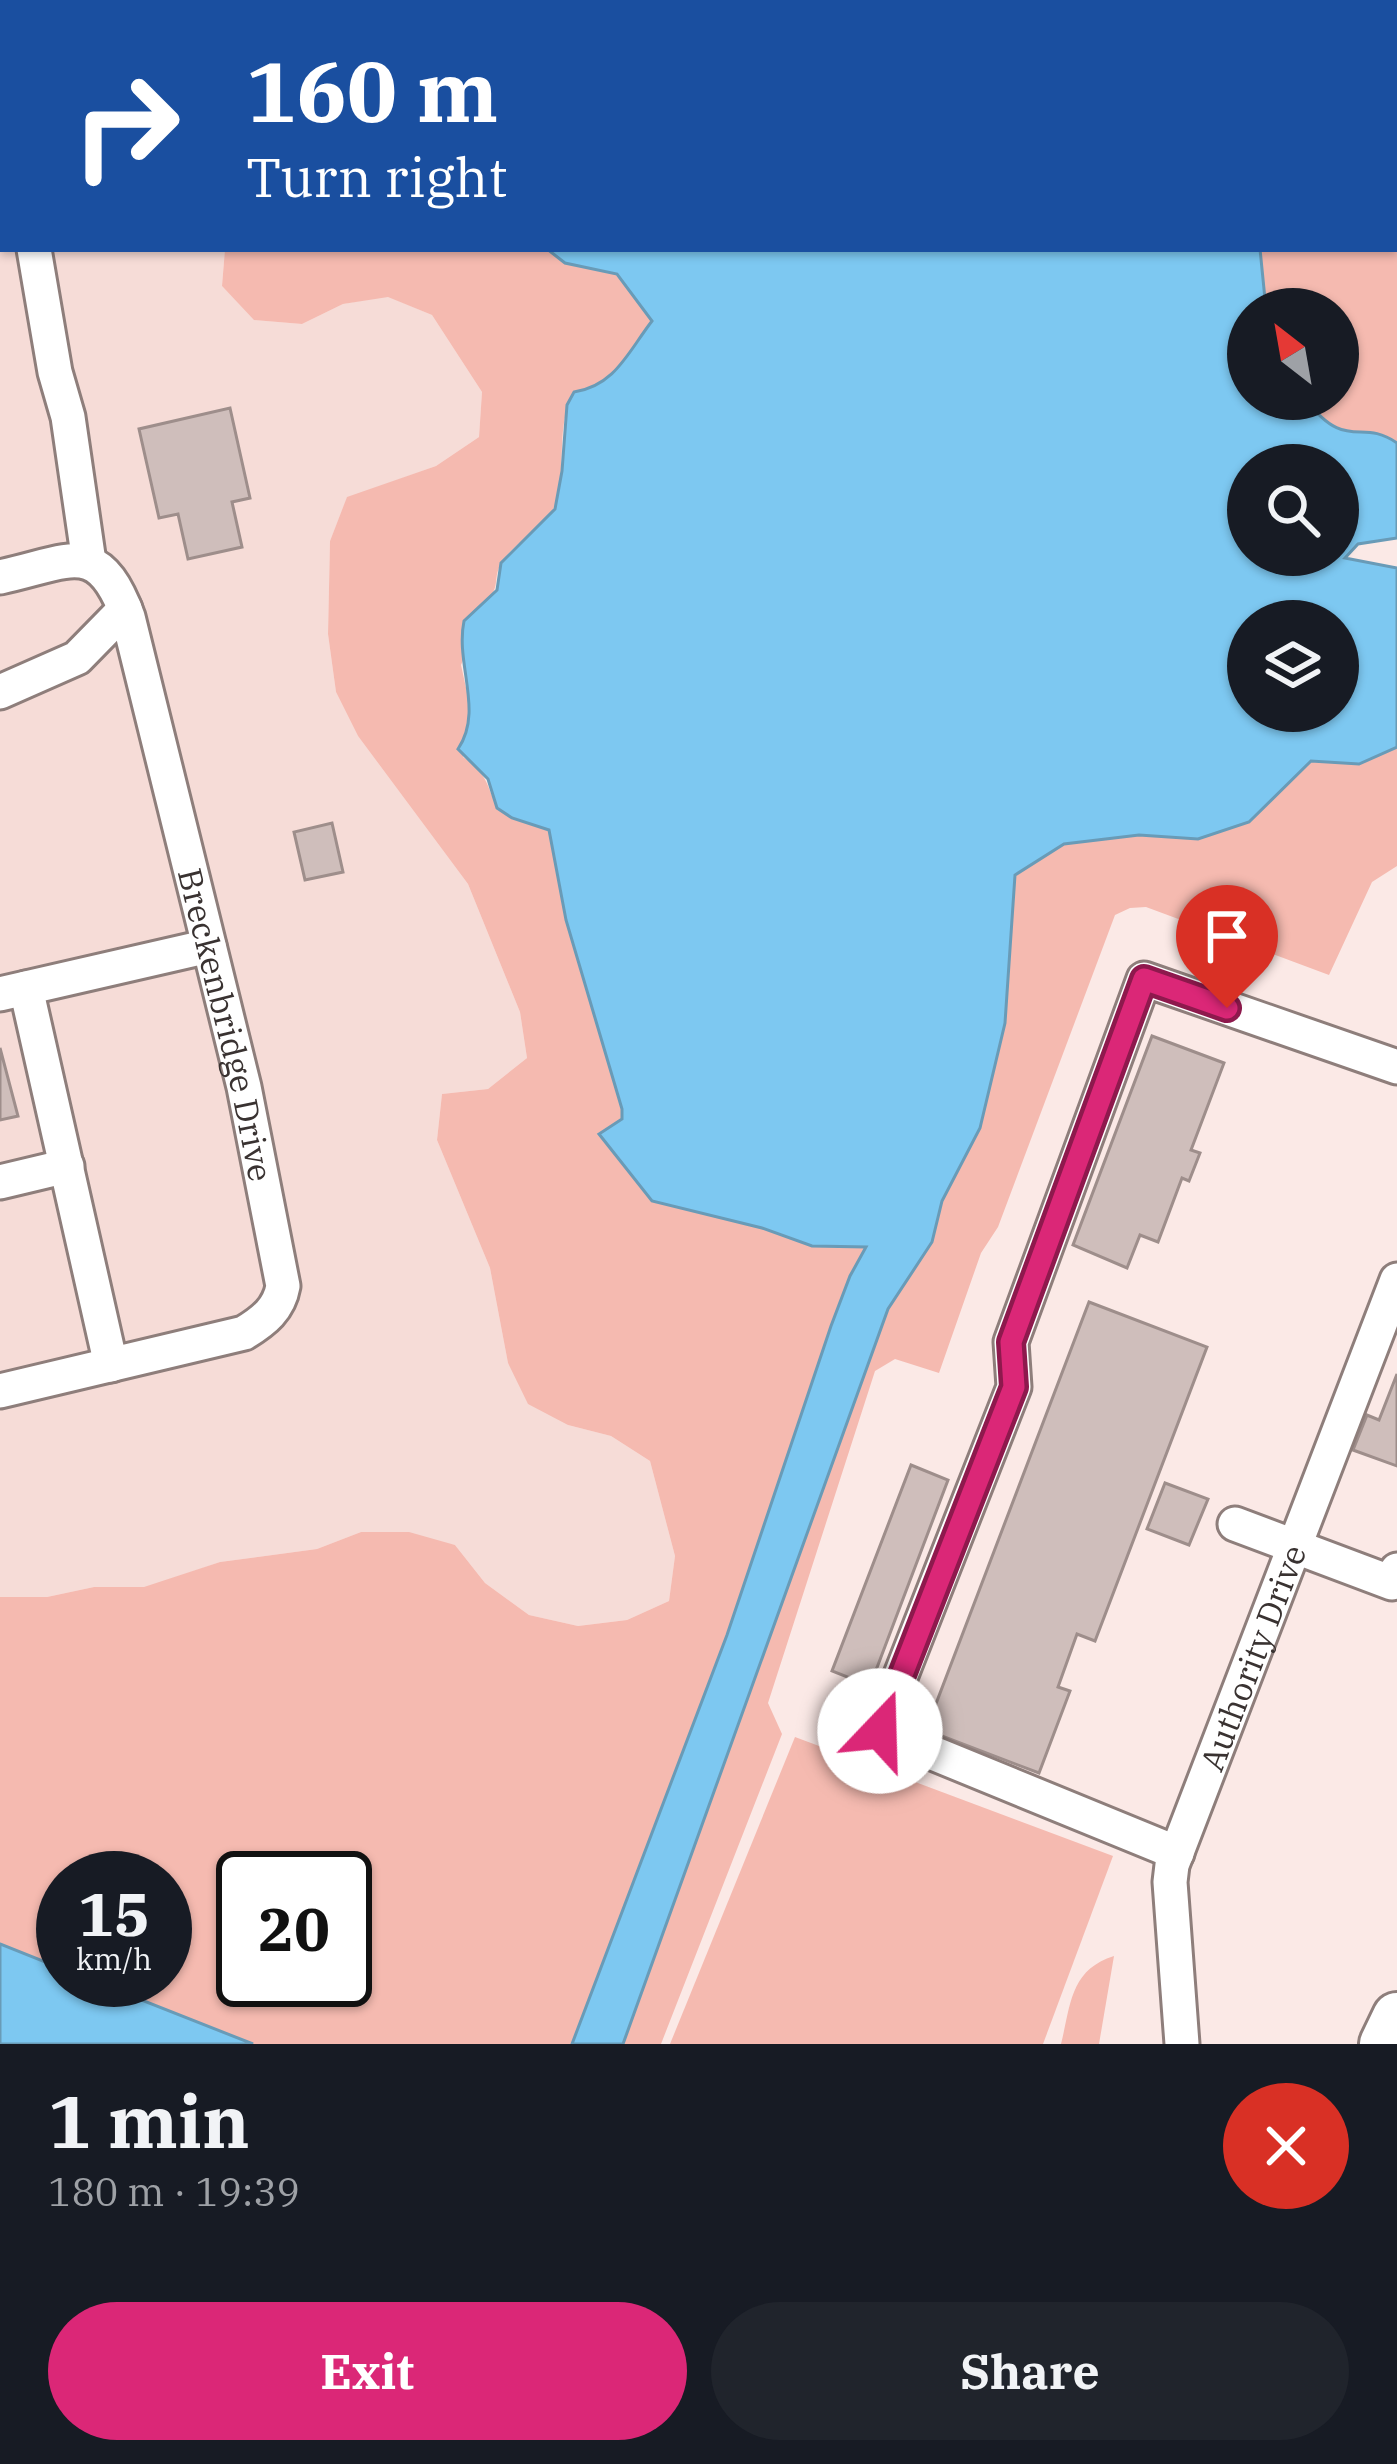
<!DOCTYPE html>
<meta charset="utf-8">
<style>
:root{--surface:#171b24;--page:#20242c;--text:#f1f3f6;--muted:#9ea1a6;--accent:#db2777}
body{margin:0;font-family:"IBM Plex Serif",serif;background:var(--page);color:var(--text);height:100vh;display:flex;flex-direction:column;font-size:45px;white-space:nowrap}
*{box-sizing:border-box;margin:0}
p{font-size:39px;color:var(--muted)}
.icon{flex:none;width:66px;height:66px;fill:none;stroke:currentColor;stroke-width:2;stroke-linecap:round;stroke-linejoin:round}
.map{position:relative;height:2044px;overflow:hidden}
.drawer{display:flex;flex-direction:column;background:var(--surface);flex:1}
.drawer>*{flex:none}
.banner{position:absolute;left:0px;top:0px;width:1398px;height:252px;box-shadow:0 3px 9px #0004;background:#1a4fa0;color:#fff;overflow:hidden}
.needle{width:78px;rotate:329deg}
.tools{position:absolute;left:1227px;top:288px;display:grid;gap:24px}
.tools a{display:grid;place-items:center;width:132px;height:132px;border-radius:50%;background:var(--surface);box-shadow:0 3px 9px #0004;font-size:60px}
.speed{position:absolute;left:36px;top:1851px;display:flex;gap:24px;font-size:60px;font-weight:700;text-align:center}
.speed>*{display:grid;place-content:center;width:156px;height:156px;border-radius:50%;background:var(--surface);box-shadow:0 3px 9px #0004;line-height:1}
.speed small{font-size:30px;font-weight:400}
.speed .limit{border:6px solid #111;border-radius:18px;background:#fff;color:#111}
.pin{position:absolute;display:grid;place-items:center;width:102px;height:102px;color:#fff;margin:-123px -51px;border-radius:50% 50% 50% 0;rotate:-45deg;box-shadow:0 0 12px #0007}
.pin .icon{rotate:45deg}
.me{position:absolute;width:132px;margin:-66px;rotate:21deg;stroke-linejoin:round;filter:drop-shadow(0 0 9px #0008)}
.turn{display:flex;align-items:center;gap:42px;height:252px;padding:0 48px;font-size:54px}
.turn .icon{width:156px;height:156px;stroke-width:2.5}
.turn b{display:block;font-size:84px;line-height:102px}
.round{display:grid;place-items:center;flex:none;width:126px;height:126px;border-radius:63px;background:var(--page)}
.head{display:flex;align-items:center;justify-content:space-between;height:204px;padding:0 48px}
h1{font-size:72px;font-weight:700;line-height:90px}
.cta{display:flex;gap:24px;margin-top:auto;padding:24px 48px}
.cta a{flex:1;height:138px;border-radius:72px;background:var(--accent);color:#fff;font-size:48px;font-weight:700;line-height:138px;text-align:center}
.cta a+a{background:var(--page);color:var(--text)}
.map>svg:first-child{display:block}
.built{fill:#f6dcd7}
.green{fill:#f5bab0;fill-rule:evenodd}
.water{fill:#7dc8f1;stroke:#699bb7;stroke-width:3;fill-rule:evenodd}
.building{fill:#cfbebb;stroke:#9e8e8b;stroke-width:3}
.lines{fill:none;stroke-linecap:round;stroke-linejoin:round}
.minor-casing{stroke:#8e7e7b;stroke-width:39}
.highway-casing{stroke:#8e7e7b;stroke-width:54}
.minor{stroke:#fff;stroke-width:33}
.highway{stroke:#fff;stroke-width:48}
.route-casing{stroke:#8e194d;stroke-width:30}
.route{stroke:#db2777;stroke-width:21}
.labels{text-anchor:middle;dominant-baseline:central;stroke-width:9;stroke-linejoin:round;paint-order:stroke}
.street-label{font-size:33px;fill:#393231;stroke:#fbe9e6}
</style>
<div class="map">
<svg width="1397" height="2044" viewBox="0 0 1397 2044">
<rect width="100%" height="100%" fill="#fbe9e6"/>
<!-- built -->
<polygon class="built" points="0,0 339,0 3,3 3,249 225,249 222,286 255,320 302,324 343,304 387,296 432,315 482,392 479,437 436,466 347,498 330,541 328,634 336,692 358,736 468,884 520,1012 527,1058 488,1089 442,1094 437,1140 490,1268 508,1363 568,1425 611,1436 650,1461 675,1556 669,1601 627,1620 578,1626 529,1615 485,1583 455,1545 361,1532 317,1549 220,1562 144,1588 94,1587 47,1597 0,1597"/>
<!-- green -->
<g class="green">
<path d="M1325 0H1397V443C1359 417 1349 453 1305 399H1338V309H1266L1260 249H1395V3H1324Z"/>
<path d="M225 249H547C571 268 588 263 614 274 629 280 644 307 653 321 628 352 615 385 574 393 555 425 567 467 556 502 549 527 513 542 501 564 493 577 500 586 489 598L461 665 470 706 463 757C495 778 485 796 503 811 515 822 535 825 549 830L566 920 622 1109V1119L599 1134 762 1228 812 1246H867L850 1276 831 1326 727 1635 572 2044H253L91 1980H165V1878H63V1969L0 1944V1597H47L94 1587H144L220 1562 317 1549 361 1532H409L455 1545 485 1583 529 1615 578 1626 627 1620 669 1601 675 1556 650 1461 611 1436 568 1425 528 1404 508 1363 490 1268 437 1140 442 1094 488 1089 527 1058 520 1012 468 884 358 736 336 692 328 634 330 541 347 497 436 466 479 437 482 392 432 315 388 297 343 304 302 324 254 320 222 286ZM243 1878H345V1980H243Z"/>
<polygon points="1397,747 1397,866 1372,882 1329,975 1146,907 1130,908 1115,915 998,1227 981,1253 939,1373 895,1359 875,1371 768,1703 782,1734 661,2044 623,2044 888,1309 932,1242 942,1201 980,1128 1005,1023 1015,874 1063,844 1139,835 1198,839 1302,771 1311,761 1359,764"/>
<polygon points="795,1737 1113,1856 1043,2044 670,2044"/>
<path d="M1114 1956 1099 2044H1061C1071 2004 1070 1970 1114 1956Z"/>
</g>
<!-- water -->
<g class="water">
<polygon points="417,0 1325,0 413,3"/>
<path d="M547 249H1260L1266 309H1248V399H1305C1348 454 1360 417 1397 443V538L1358 544 1345 558 1397 568V747L1359 764 1311 761 1249 822 1198 839 1139 835 1064 844 1015 875 1005 1023 980 1128 942 1201 932 1242 888 1309 623 2044H572L727 1635 831 1326 850 1276 866 1247 812 1246 762 1228 652 1201 599 1134 622 1119V1109L566 920 549 830 512 818 497 808 488 779 458 749C484 711 455 664 464 621L497 590 501 563 555 509 562 471 567 405 574 392C615 386 628 352 652 321L617 274 565 263ZM1248 465H1338V555H1248ZM1248 621H1338V711H1248Z"/>
<polygon points="0,1944 63,1969 63,1980 91,1980 253,2044 0,2044"/>
</g>
<!-- building -->
<g class="building">
<polygon points="230,408 250,498 232,502 242,547 188,559 178,514 159,518 139,429"/>
<polygon points="332,823 343,872 305,880 294,832"/>
<polygon points="1152,1036 1224,1063 1191,1150 1200,1153 1189,1181 1182,1178 1158,1242 1140,1235 1127,1268 1073,1245"/>
<polygon points="0,1048 18,1116 0,1120"/>
<polygon points="1089,1302 1207,1347 1095,1641 1077,1634 1058,1687 1070,1691 1039,1773 926,1730"/>
<polygon points="1397,1374 1397,1466 1353,1450 1367,1415 1379,1420"/>
<polygon points="911,1465 948,1480 870,1686 832,1671"/>
<polygon points="1165,1483 1208,1499 1189,1545 1147,1529"/>
</g>
<g class="lines">
<!-- minor casing -->
<g class="minor-casing">
<g id="minor">
<polyline points="0,126 3,131"/>
<polyline points="34,249 55,372 68,417 89,562"/>
<path id="s1" d="M0 577C70 562 98 536 128 617L244 1087 283 1286C279 1309 264 1321 244 1333L0 1391"/>
<polyline points="0,692 77,658 125,609"/>
<polyline points="26,988 111,1365"/>
<polyline points="0,994 209,946"/>
<polyline points="0,1182 67,1166"/>
<polyline points="1235,1524 1392,1583 1397,1570"/>
<polyline points="1177,1853 879,1731 1014,1387 1011,1342 1144,979 1397,1067"/>
<path id="s2" d="M1182 2044 1170 1882 1172 1865 1397 1280"/>
</g>
</g>
<!-- highway casing -->
<g class="highway-casing">
<polyline id="highway" points="1384,2044 1397,2017"/>
</g>
<!-- minor -->
<use href="#minor" class="minor"/>
<!-- highway -->
<use href="#highway" class="highway"/>
</g>
<g class="lines">
<!-- route casing -->
<g class="route-casing">
<polyline id="route" points="880,1731 1014,1387 1011,1342 1144,979 1227,1008"/>
</g>
<!-- route -->
<use href="#route" class="route"/>
</g>
<g class="labels">
<!-- street labels -->
<g class="street-label">
<text stroke="none"><textPath href="#s1" startOffset="579">Breckenbridge Drive</textPath></text>
<text stroke="none"><textPath href="#s2" startOffset="402">Authority Drive</textPath></text>
</g>
</g>
</svg>
<div class="tools">
<a><svg class="needle" viewBox="-14 -14 28 28"><path d="M0-13l5 13h-10z" fill="#e53935"/><path d="M0 13l5-13h-10z" fill="#9ea1a6"/></svg></a>
<a><svg class="icon" aria-label="search" viewBox="0 0 24 24"><circle cx="10" cy="10" r="6"/><path d="M15 15l6 6"/></svg></a>
<a><svg class="icon" aria-label="layers" viewBox="0 0 24 24"><path d="M12 4l9 5-9 5-9-5zM3 14l9 5 9-5"/></svg></a>
</div>
<div class="speed"><div>15<small>km/h</small></div><div class="limit">20</div></div>
<div class="pin" style="left:1227px;top:1008px;background:#d93025"><svg class="icon" aria-label="arrive" viewBox="0 0 24 24"><path d="M6 21V4h12l-3 4 3 4H6"/></svg></div>
<svg class="me" style="left:880px;top:1731px" viewBox="-20 -20 40 40"><circle r="19" fill="#fff"/><path d="M0-13L10 11 0 6-10 11z" fill="#db2777"/></svg>
<div class="banner">
<div class="turn"><svg class="icon" aria-label="right" viewBox="0 0 24 24"><path d="M7 20v-9h11M14 6l5 5-5 5"/></svg><div><b>160 m</b>Turn right</div></div>
</div>
</div>
<section class="drawer">
<div class="head"><div><h1>1 min</h1><p>180 m · 19:39</p></div><a class="round" style="background:#d93025;color:#fff"><svg class="icon" aria-label="close" viewBox="0 0 24 24"><path d="M6 6l12 12M18 6L6 18"/></svg></a></div>
<div class="cta"><a>Exit</a><a>Share</a></div>
</section>
